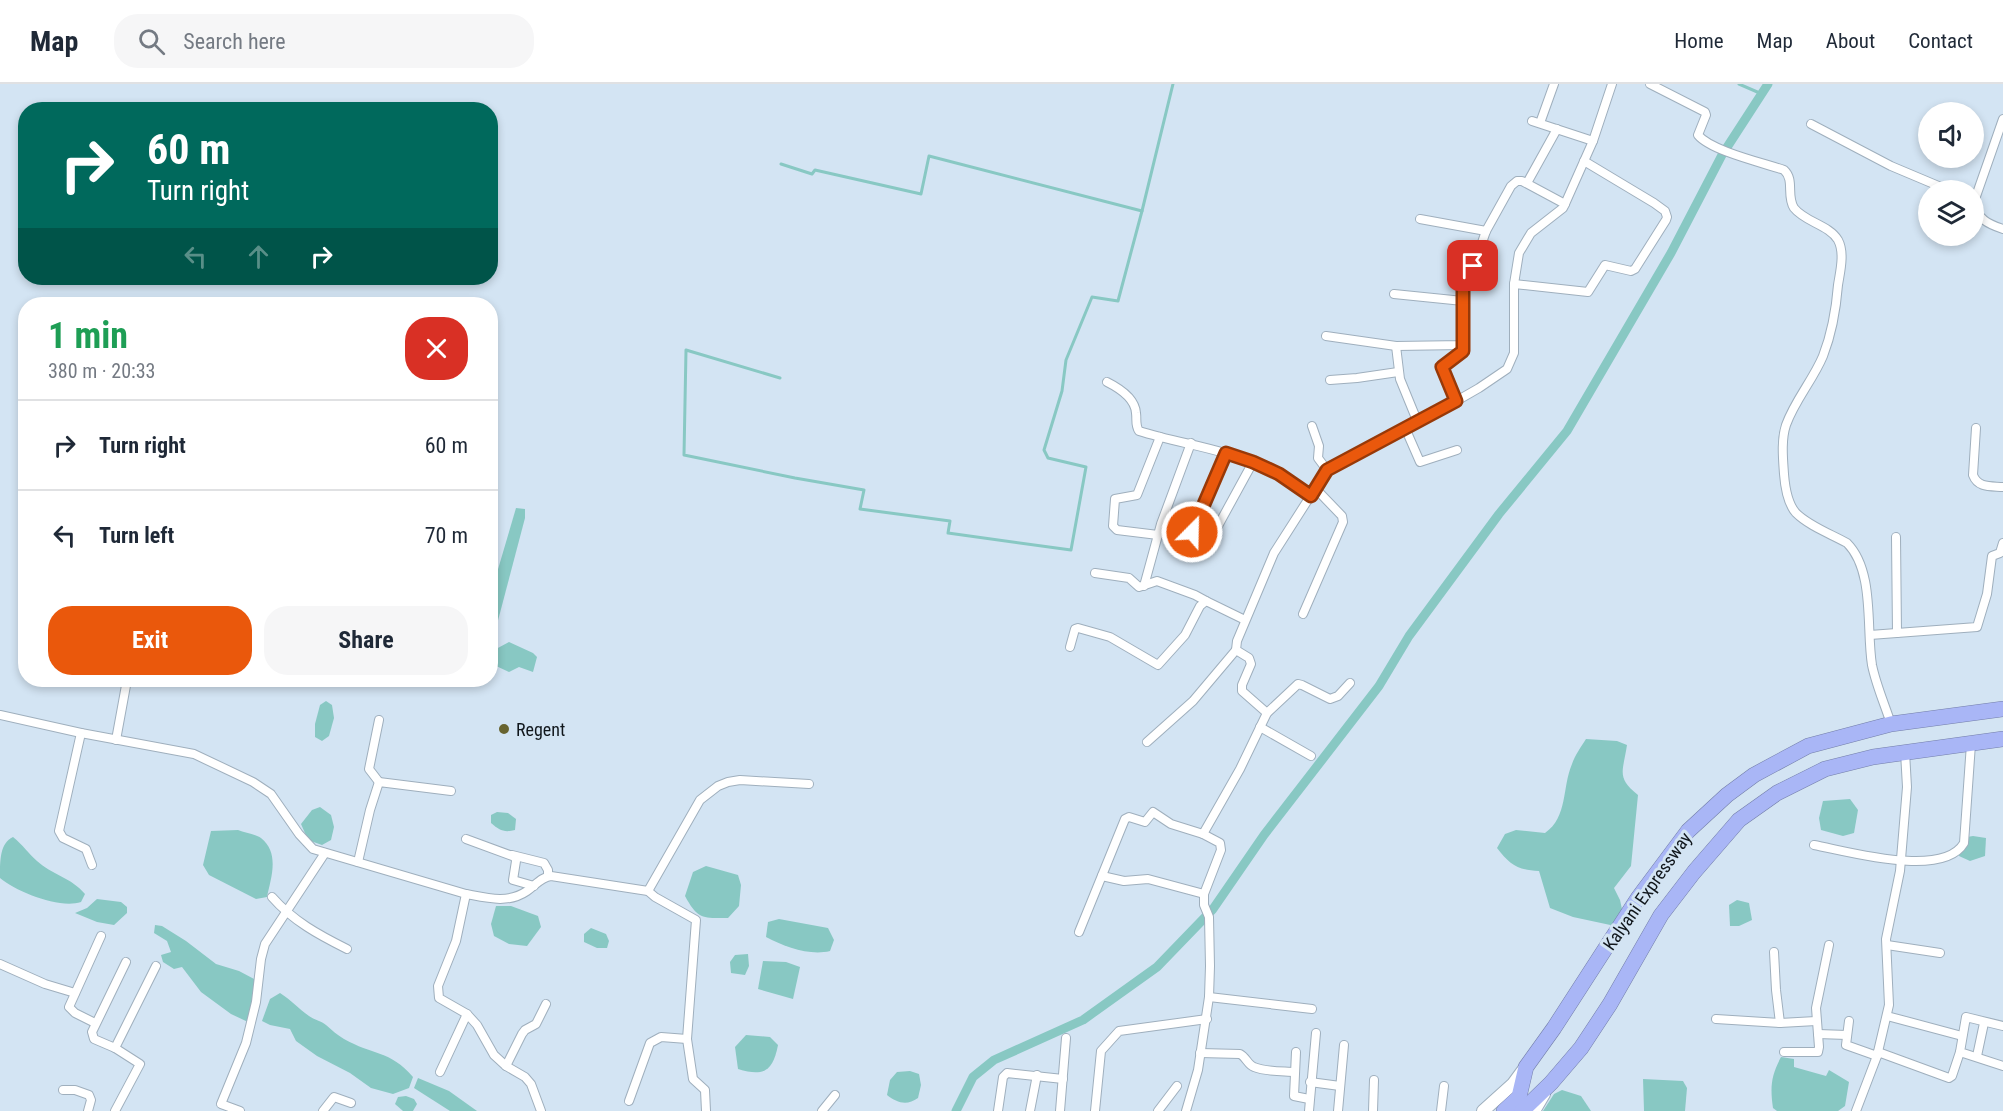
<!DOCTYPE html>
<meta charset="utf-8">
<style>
:root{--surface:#fff;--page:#f6f6f7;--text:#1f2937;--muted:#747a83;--line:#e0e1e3;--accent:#ea580c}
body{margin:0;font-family:"Roboto Condensed",sans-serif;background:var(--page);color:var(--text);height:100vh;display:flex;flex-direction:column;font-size:22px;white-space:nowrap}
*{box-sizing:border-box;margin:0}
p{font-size:20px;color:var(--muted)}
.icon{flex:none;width:33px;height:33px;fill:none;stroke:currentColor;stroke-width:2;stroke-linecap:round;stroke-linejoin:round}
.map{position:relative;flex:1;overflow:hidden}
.sheet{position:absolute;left:18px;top:213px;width:480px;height:390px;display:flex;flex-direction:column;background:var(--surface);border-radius:24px;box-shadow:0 3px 9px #0003}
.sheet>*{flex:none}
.guide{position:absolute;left:18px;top:18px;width:480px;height:183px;border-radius:24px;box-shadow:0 3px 9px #0003;background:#00695c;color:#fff;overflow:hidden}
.controls{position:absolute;left:1918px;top:18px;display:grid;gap:12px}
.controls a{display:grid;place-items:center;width:66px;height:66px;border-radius:50%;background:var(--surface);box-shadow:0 3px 9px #0003;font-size:30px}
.pin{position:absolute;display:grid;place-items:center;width:51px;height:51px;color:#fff;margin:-26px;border-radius:12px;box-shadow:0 3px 9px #0006}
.me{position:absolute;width:66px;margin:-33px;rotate:23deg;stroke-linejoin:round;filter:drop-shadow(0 0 4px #0008)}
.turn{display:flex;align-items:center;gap:21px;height:126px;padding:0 30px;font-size:27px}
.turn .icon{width:78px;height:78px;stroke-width:2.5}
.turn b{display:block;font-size:42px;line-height:51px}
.lanes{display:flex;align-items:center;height:57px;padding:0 30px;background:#0003;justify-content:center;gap:30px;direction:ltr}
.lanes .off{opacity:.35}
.round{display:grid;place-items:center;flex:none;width:63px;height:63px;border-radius:24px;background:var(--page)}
.overview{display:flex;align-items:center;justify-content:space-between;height:102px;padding:0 30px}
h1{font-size:36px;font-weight:700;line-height:45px;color:#1e9e55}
.primary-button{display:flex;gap:12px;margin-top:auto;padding:12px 30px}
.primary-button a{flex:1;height:69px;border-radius:24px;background:var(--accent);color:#fff;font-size:24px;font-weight:700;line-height:69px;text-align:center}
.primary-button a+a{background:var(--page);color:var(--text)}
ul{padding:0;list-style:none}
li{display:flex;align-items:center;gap:18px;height:90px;padding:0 30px;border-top:2px solid var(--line)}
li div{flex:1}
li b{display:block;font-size:22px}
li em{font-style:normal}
header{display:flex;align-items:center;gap:36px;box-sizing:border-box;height:84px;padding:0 30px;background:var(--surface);border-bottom:2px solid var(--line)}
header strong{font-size:28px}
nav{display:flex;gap:33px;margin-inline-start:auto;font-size:21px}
.search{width:420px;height:54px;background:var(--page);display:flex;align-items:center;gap:15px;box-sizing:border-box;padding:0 21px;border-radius:24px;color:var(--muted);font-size:22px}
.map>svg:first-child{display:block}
.water{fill:#88c8c3}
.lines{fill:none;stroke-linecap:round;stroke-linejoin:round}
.stream{stroke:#88c8c3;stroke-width:3}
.canal{stroke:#88c8c3;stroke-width:9}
.street-casing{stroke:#9fafbd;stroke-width:10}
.secondary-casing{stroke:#9fafbd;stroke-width:14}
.highway-casing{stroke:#737ea9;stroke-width:16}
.street{stroke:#fff;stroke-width:8}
.secondary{stroke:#fff;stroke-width:12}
.highway{stroke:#a9b6f6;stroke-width:15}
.route-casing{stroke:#983908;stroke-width:15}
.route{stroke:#ea580c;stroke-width:10}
.poi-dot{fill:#67632f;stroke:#d3e4f3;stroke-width:2}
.labels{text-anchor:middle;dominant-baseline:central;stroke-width:6;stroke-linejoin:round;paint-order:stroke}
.poi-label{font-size:18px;fill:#10161b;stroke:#d3e4f3;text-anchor:start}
.street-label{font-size:18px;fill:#10161b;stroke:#d3e4f3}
</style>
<header>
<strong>Map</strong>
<div class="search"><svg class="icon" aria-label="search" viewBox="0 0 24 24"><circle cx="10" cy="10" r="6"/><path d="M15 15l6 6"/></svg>Search here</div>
<nav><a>Home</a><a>Map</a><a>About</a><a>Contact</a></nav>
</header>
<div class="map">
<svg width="2003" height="1027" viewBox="0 0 2003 1027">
<rect width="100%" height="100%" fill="#d3e4f3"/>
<!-- water -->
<g class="water">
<polygon points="516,424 525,425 525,434 491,563 491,509"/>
<polygon points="509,558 533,569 537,573 533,588 519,583 509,588 494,581 496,565"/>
<polygon points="326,617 332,621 334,634 329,652 322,657 315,653 315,640 320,621"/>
<path d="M1586 655 1617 657 1627 661C1623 688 1616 693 1638 711L1631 782 1614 804 1620 816 1623 830 1615 842 1573 833 1550 824 1539 787C1518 786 1510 781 1497 764L1505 750 1516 746 1545 749C1568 733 1562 703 1572 680 1575 671 1581 663 1586 655Z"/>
<polygon points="1850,715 1858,726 1854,749 1843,752 1821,746 1819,734 1823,717"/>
<polygon points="320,723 331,731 334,743 331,756 322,761 308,756 301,740 312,726"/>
<path d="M497 728 508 729 516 735 515 746C504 749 499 746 491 739V731Z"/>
<path d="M238 746C245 749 255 750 261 754 280 769 271 794 267 813L256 815 209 791 203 781 211 747Z"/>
<polygon points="1973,752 1986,754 1985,772 1970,777 1959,772 1961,754"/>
<path d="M13 753C23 761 29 770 37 777 51 790 72 794 85 810L81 818C59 825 17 808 0 794 0 776 0 759 13 753Z"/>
<path d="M706 782 738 791 741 801 739 822 728 834C703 834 698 836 685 812L693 788Z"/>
<polygon points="97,815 121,818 127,823 127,829 114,841 97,838 75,829 87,824"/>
<polygon points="1737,816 1749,819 1752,836 1739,842 1730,842 1729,821"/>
<polygon points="496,822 511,822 538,832 541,843 527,862 509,860 494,852 491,840"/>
<path d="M779 835 828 844 834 856 830 867C810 872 785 863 766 853L768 838Z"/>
<polygon points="155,841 162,842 186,857 216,880 239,887 256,896 248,938 231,930 201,908 182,883 174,885 163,878 161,871 171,868 167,857 154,849"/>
<polygon points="591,844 606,850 609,857 607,864 597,864 584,858 584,850"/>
<polygon points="748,870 749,882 745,891 731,889 730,878 735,871"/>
<polygon points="763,877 786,878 800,883 793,915 758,905"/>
<path d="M280 909C291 916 299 925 309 932 314 936 322 937 326 941 332 946 337 951 344 955 372 971 390 966 413 993L409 1004 393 1010 371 1004 350 989 317 972 296 957 290 945 270 941 262 937 270 915Z"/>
<path d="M746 951 770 953 778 961C773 987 764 993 738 985L735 963Z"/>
<path d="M1781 973 1794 975V983L1826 992 1829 986 1849 998 1845 1022 1838 1027H1777L1773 1024C1770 1003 1771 992 1781 973Z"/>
<path d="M910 987 919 990 921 1001 918 1014C907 1022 897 1019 887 1011L890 996 897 988Z"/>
<polygon points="418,994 449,1007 477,1027 450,1027 414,1004"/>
<polygon points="1643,995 1683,997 1687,1004 1685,1027 1644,1027"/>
<polygon points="1562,1006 1581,1012 1591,1027 1543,1027 1554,1010"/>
<polygon points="406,1012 414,1015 417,1020 413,1027 403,1027 395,1020 398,1013"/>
</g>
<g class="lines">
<!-- stream -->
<g class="stream">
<polyline points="1739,0 1762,10"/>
<polyline points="781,80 812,90 815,86 921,110 929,72 1142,127"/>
<polyline points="780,294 686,266 684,371 795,394 864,406 860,425 950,437 948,449 1071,466 1086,383 1048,374 1044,366 1062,307 1066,276 1092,213 1118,217 1142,127 1173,0"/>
</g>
<!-- canal -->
<polyline class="canal" points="956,1027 973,993 994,976 1083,936 1157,883 1213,825 1264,751 1379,602 1409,552 1499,430 1567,347 1671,169 1722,71 1768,0"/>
<!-- street casing -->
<g class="street-casing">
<g id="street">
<path d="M1650 0 1705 28 1706 31 1698 51C1711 67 1764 79 1784 86 1795 96 1786 112 1794 124 1805 138 1829 141 1838 156 1845 169 1840 188 1838 201 1836 226 1832 249 1823 272 1813 296 1795 316 1786 341 1781 356 1783 375 1784 390 1785 403 1787 419 1796 429 1809 442 1831 450 1847 459 1875 487 1866 545 1872 581 1876 601 1885 621 1891 640"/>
<polyline points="1532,37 1593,57"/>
<polyline points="1540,39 1554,0"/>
<polyline points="1811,40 1891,82 1948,106"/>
<polyline points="1527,99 1557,45"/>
<polyline points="1974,118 2003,35"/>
<path d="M1974 118C1977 135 1988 140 2003 145"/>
<polyline points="1420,135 1486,147"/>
<polyline points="1514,200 1588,208 1605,181 1631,187 1635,185 1666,136 1667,133 1665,127 1654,119 1584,77"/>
<polyline points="1394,210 1463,217"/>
<polyline points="1326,252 1396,262 1463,261 1463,200 1476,176 1486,147 1511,102 1517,97 1522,97 1565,120 1593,57 1612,0"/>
<polyline points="1396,262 1400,295 1418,339"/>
<polyline points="1330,296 1357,294 1398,288"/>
<path d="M1107 298C1119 304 1135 314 1136 329 1137 336 1135 341 1139 347 1177 359 1218 364 1255 379 1275 388 1293 399 1311 412"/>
<polyline points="1456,317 1442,283 1462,268 1463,261"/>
<path d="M1976 344 1973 391C1978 404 1990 402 2003 403"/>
<polyline points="1406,346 1420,378 1457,366"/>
<polyline points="1327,386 1345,375 1406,346 1479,304 1507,285 1514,269 1514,200 1519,169 1531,149 1563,124 1565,120"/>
<polyline points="1193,449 1226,369"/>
<polyline points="1158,451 1117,446 1113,442 1115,415 1137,411 1160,353"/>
<polyline points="1896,453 1897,549"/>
<polyline points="1207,462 1253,378"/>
<polyline points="1095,489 1129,494 1139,503 1157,497 1195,511 1206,517"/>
<polyline points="1144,502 1161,440 1191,359"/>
<polyline points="1303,530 1343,438 1342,432 1316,405"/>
<polyline points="1870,551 1977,543 1987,510 1992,472 2000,469 2003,459"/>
<polyline points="1070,563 1075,545 1078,544 1110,553 1158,581 1185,551 1200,522 1206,517 1245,536"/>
<polyline points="1267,629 1298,600 1302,601 1330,615 1338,612 1350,599"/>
<polyline points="0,631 81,649 194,670 253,698 271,710 299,750 313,765 466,810 456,857 438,902 439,914 467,930 477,941 494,971 506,982 525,993 531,1000 541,1027"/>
<polyline points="379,636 369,685 379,698"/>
<polyline points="1260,643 1311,672"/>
<polyline points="81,649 59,747 63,754 86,765 92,781"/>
<polyline points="116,656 127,596"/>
<polyline points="1147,658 1193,617 1236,566"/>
<polyline points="466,755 515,773 516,777 513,796 534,802"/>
<path d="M1814 761C1847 767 1943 795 1964 759L1971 660"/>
<polyline points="512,771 544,779 548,786 548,792"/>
<polyline points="358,778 370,726 379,698 451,707"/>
<polyline points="1102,792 1124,797 1148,795 1204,810"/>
<polyline points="648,807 700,716 718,702 728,698 740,696 809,700"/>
<path d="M466 810C487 814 508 820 527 807 536 801 541 793 551 792L648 807 655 813 696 836 687 955 693 995 705 1006 706 1027"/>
<path d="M272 813C293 837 319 851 347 865"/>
<polyline points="1079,848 1125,735 1129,733 1145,738 1153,728 1171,740 1203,750"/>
<polyline points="1887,861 1940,869"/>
<polyline points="1774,868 1776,906 1780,939"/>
<polyline points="0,880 45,900 75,909"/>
<polyline points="1209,913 1312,925"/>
<polyline points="1887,932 1962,952"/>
<polyline points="1716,935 1780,939 1816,937"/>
<polyline points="1849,937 1846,961 1877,972"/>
<polyline points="95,939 75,929 69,923 101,852"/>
<polyline points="2003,942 1966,933 1960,968 2003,982"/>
<polyline points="1818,950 1847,951"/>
<polyline points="115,964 94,955 92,948 126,878"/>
<polyline points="1296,968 1294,1012 1309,1015"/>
<polyline points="1784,968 1818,968 1819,963 1816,924 1829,861"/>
<polyline points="1878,968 1949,994 1952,992 1960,968"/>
<path d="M1200 969 1240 970C1246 973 1248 981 1254 983 1266 988 1283 987 1295 988"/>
<polyline points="1977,972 1984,939"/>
<polyline points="506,982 522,950 525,946 536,940 546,920"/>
<polyline points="440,988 467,930"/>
<polyline points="1310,998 1340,1002"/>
<polyline points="63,1006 75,1006 89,1011 91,1016 88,1027"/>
<polyline points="629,1017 650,959 661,953 687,955"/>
<polyline points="115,1027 140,980 115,964 156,882"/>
<polyline points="240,1027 221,1020 246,959 256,918 261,875 265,860 325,769"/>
<polyline points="323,1027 334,1013 351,1019"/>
<polyline points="822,1027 835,1011"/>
<polyline points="998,1027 1003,993 1007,989 1063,995"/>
<polyline points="1030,1027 1037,991"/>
<polyline points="1060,1027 1066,954"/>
<polyline points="1095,1027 1101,967 1119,947 1207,935"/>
<polyline points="1158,1027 1177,1002"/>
<polyline points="1186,1027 1198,986 1209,913 1210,882 1209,833 1204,821 1204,810 1221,766 1220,759 1203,750 1240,685 1267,629 1242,607 1242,601 1251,580 1249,574 1236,566 1237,557 1274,469 1327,386 1318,374 1319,362 1312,342"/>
<polyline points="1309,1027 1316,949"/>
<polyline points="1338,1027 1344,961"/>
<polyline points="1373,1027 1374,996"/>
<polyline points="1441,1027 1444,1002"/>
<polyline points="1856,1027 1877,972 1889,921 1886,855 1900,787 1907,703 1905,668"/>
</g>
</g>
<!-- secondary casing -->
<g class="secondary-casing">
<g id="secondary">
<polyline points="1483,1027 1513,1000 1524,985"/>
<polyline points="1534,1027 1544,1010"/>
</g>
</g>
<!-- highway casing -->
<g class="highway-casing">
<g id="highway">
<polyline points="1504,1027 1519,1013 1526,983 1554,944 1638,814 1688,747 1727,711 1754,691 1808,662 1891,640 2003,625"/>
<polyline points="1522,1027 1551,999 1581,964 1610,920 1661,831 1694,788 1739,736 1777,709 1825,685 1873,673 2003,655"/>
</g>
</g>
<!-- street -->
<use href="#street" class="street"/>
<!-- secondary -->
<use href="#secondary" class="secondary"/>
<!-- highway -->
<use href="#highway" class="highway"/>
</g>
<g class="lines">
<!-- route casing -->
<g class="route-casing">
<polyline id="route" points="1192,448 1226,369 1253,378 1279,390 1311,412 1327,386 1456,317 1442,283 1463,267 1463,200 1473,182"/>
</g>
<!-- route -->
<use href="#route" class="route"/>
</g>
<!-- markers -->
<circle class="poi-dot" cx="504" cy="645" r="6"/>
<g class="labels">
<!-- poi labels -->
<g class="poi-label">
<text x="516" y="645">Regent</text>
</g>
<!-- street labels -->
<g class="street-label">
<text transform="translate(1647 807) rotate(-55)">Kalyani Expressway</text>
</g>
</g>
</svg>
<div class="controls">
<a><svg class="icon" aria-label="sound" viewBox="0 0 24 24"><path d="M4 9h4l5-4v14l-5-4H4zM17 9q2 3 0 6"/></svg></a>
<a><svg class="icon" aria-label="layers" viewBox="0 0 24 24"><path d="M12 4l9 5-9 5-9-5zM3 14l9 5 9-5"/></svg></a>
</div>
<div class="pin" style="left:1473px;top:182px;background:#d93025"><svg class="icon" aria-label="arrive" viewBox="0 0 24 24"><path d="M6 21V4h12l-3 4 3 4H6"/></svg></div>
<svg class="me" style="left:1192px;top:448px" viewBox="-20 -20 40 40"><circle r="17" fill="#ea580c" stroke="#fff" stroke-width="3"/><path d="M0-11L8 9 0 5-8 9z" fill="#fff"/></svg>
<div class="guide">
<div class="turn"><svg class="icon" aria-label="right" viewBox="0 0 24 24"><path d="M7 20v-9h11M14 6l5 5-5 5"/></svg><div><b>60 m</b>Turn right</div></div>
<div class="lanes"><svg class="icon off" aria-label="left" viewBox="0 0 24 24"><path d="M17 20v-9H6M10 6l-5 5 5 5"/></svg><svg class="icon off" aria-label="ahead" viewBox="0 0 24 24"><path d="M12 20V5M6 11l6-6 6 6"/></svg><svg class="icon" aria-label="right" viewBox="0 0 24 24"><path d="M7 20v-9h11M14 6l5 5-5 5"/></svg></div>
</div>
<section class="sheet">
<div class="overview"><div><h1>1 min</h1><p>380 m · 20:33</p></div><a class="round" style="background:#d93025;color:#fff"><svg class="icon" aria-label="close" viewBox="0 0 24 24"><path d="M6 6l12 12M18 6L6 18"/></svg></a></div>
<ul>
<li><svg class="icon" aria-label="right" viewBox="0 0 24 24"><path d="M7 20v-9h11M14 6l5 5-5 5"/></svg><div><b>Turn right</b></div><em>60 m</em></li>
<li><svg class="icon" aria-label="left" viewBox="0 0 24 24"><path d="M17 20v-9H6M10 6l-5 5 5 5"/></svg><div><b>Turn left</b></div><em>70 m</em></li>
</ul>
<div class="primary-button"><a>Exit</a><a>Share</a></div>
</section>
</div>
